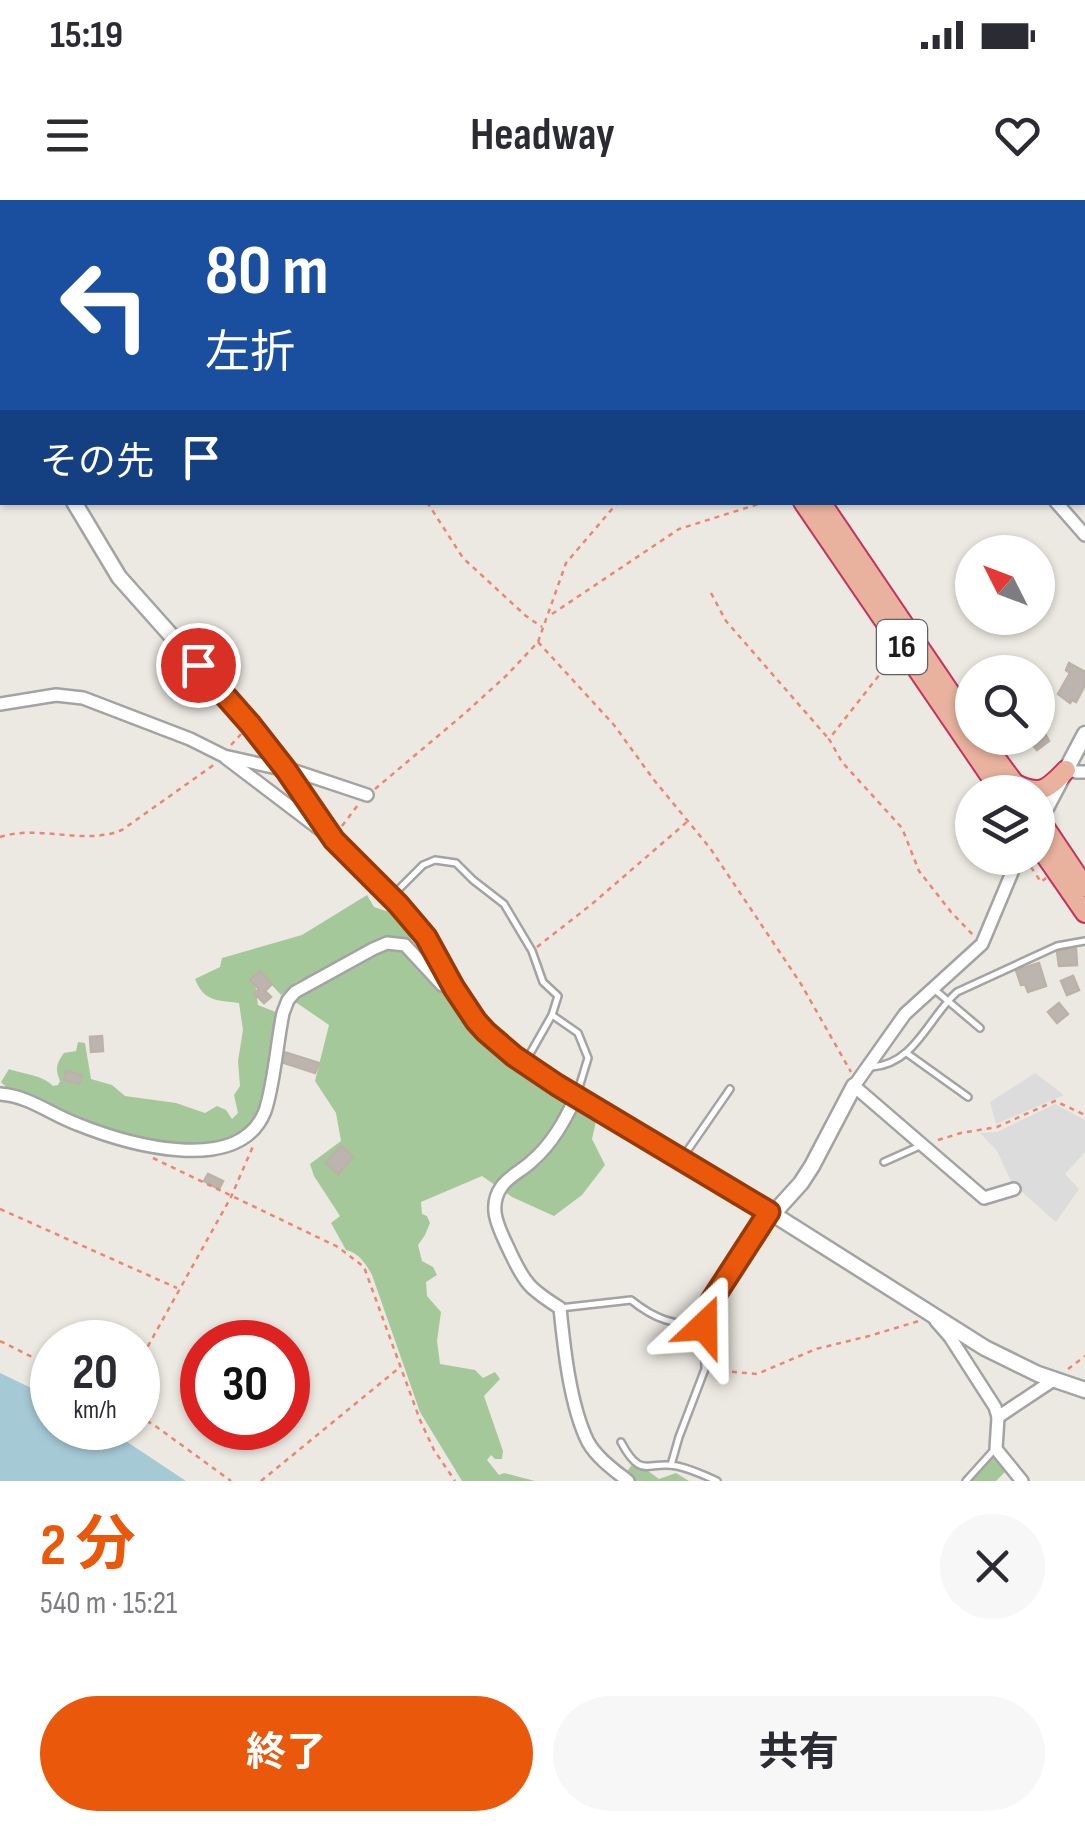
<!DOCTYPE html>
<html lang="ja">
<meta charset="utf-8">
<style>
:root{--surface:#fff;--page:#f7f7f7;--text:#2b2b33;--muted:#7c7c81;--accent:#ea580c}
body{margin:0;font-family:"Sofia Sans Condensed","Noto Sans JP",sans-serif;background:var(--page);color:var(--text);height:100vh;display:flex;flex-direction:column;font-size:38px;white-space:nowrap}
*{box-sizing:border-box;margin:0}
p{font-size:32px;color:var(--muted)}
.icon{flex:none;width:55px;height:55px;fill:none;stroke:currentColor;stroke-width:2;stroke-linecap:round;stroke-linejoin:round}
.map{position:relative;height:1281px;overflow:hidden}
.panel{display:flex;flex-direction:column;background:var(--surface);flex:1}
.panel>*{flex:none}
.hud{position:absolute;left:0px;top:0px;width:1085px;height:305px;box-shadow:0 2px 8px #0004;background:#1a4fa0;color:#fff;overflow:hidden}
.needle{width:65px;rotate:312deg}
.buttons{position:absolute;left:955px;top:335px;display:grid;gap:20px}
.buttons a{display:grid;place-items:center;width:100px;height:100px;border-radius:50%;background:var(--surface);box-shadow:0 2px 8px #0004;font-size:50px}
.speed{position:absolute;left:30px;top:1120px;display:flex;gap:20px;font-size:50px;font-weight:700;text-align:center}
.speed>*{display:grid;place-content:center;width:130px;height:130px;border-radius:50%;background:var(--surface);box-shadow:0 2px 8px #0004;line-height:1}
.speed small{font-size:25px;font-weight:400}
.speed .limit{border:15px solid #d22;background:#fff;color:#111}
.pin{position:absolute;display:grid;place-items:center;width:85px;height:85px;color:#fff;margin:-42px;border:5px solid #fff;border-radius:50%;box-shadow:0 2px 10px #0007}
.me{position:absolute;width:110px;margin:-55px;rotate:23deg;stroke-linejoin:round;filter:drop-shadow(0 0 8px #0008)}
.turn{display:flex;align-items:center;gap:35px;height:210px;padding:0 40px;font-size:45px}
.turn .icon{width:130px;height:130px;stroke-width:2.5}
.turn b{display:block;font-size:70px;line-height:85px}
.then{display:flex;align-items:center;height:95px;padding:0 40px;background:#0003;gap:20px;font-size:38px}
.round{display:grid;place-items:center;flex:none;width:105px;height:105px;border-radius:52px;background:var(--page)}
.headline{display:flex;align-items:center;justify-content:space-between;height:170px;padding:0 40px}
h1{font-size:60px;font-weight:700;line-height:75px;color:var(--accent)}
.action{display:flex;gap:20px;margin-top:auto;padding:20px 40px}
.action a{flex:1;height:115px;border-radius:60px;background:var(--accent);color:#fff;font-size:40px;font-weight:700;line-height:115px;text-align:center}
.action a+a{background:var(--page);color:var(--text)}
.status{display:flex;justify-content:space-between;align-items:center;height:70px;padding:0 50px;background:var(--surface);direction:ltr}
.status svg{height:28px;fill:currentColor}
header{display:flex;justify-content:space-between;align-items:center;height:130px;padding:0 40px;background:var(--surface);font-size:45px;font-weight:700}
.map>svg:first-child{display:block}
.forest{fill:#a5c89a}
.parking{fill:#dcdcdc}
.water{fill:#a6c9d6}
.building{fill:#bcb5af;stroke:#bcb1a6;stroke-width:2.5}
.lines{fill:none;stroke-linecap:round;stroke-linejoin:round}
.service-casing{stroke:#a3a3a3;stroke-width:10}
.minor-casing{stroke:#a3a3a3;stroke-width:16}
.tertiary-casing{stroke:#a3a3a3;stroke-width:19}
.trunk-casing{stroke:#c6335e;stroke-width:22}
.path{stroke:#ec8673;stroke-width:2.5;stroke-dasharray:5 5;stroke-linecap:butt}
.service{stroke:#fff;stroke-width:5}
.minor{stroke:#fff;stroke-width:11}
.tertiary{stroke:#fff;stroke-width:14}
.trunk{stroke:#e8b29e;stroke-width:18}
.path-bridge{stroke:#ec8673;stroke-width:2.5;stroke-dasharray:5 5;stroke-linecap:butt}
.route-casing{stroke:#983908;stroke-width:25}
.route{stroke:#ea580c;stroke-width:18}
.labels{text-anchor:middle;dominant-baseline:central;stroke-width:8;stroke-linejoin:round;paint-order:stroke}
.shield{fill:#fff;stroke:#606060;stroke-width:2.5}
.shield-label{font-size:32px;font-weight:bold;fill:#1c1c1c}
</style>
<div class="status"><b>15:19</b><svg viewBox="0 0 49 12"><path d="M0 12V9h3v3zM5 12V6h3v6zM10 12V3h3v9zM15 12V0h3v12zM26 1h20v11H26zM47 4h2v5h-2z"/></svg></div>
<header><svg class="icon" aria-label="menu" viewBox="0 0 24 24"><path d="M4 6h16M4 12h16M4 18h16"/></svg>Headway<svg class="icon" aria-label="heart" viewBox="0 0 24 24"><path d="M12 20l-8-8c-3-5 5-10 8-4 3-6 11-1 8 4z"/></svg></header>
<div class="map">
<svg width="1085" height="1281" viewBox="0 0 1085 1281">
<rect width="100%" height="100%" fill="#ece9e2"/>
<!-- forest -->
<g class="forest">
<path d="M367 695 374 707 386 711 396 708 403 717 414 747 450 793 473 832 493 850 540 883 597 917 592 939 605 965 582 995 554 1016 512 997 482 976 421 1002 422 1014 427 1016 430 1023 425 1035 418 1045 422 1061 433 1067 437 1075 426 1082 427 1096 441 1112 437 1141 440 1164 475 1170 483 1178 495 1172 500 1179 484 1196 503 1251 502 1259H495L491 1255 487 1260 499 1275 504 1273 535 1281H462L420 1212 372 1075C366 1064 359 1053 346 1050L331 1023 340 1016 314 976 310 964 341 941 336 913 315 881 329 825 294 801 326 780 319 772 296 782 281 795 259 771 254 775 258 805 278 813C273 842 267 916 243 934 229 944 211 940 197 946L134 939 78 920 51 907 34 896 8 889 1 882 9 869C23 874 43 875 53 886L58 885 60 881C55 869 56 864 64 853L76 851 78 842 85 843 91 879 112 885 125 896 176 903 205 913 217 906 226 910 232 919 238 913 234 895 240 886 238 861 243 830 239 803C217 800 204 802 195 779L220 767 222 758 302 735Z"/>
<polygon points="996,1254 1007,1270 996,1281 970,1281"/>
<polygon points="632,1265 644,1268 659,1279 676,1273 689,1281 619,1281"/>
</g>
<!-- parking -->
<g class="parking">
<polygon points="1035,873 1064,895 996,924 990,902"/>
<polygon points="1055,904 1085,920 1085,952 1065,974 1079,989 1056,1022 1012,983 997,951 980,933 997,932"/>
</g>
<!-- water -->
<polygon class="water" points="0,1173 52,1198 52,1228 106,1228 186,1281 0,1281"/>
<!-- building -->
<g class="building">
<polygon points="1069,463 1085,472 1085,485 1076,502 1072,500 1070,503 1058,494 1070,473 1066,470"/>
<polygon points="1038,521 1049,541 1037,550 1027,538 1038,538"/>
<polygon points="1076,749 1077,765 1059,766 1057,751"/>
<polygon points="1039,763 1046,786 1028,792 1025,784 1021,785 1016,770"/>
<polygon points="260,771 272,784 265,791 271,797 264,803 254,793 259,789 250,780"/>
<polygon points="1073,776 1079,790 1067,795 1061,781"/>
<polygon points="1059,803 1068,814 1057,823 1048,812"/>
<polygon points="102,836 103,851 91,852 90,837"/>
<polygon points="284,852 319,863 315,873 281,862"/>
<polygon points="66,871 82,875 79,884 64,880"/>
<polygon points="341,946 353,957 338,974 326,963"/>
<polygon points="208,974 223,981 219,989 204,981"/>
</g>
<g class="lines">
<!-- service casing -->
<g class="service-casing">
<g id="service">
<polyline points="393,695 423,665 435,660 456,663 473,680 504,704 532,751 543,782 558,796 552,815 527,859"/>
<polyline points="935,790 980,828"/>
<polyline points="552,815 578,833 588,858 577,894"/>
<polyline points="908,854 968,897"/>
<path d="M872 867C915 864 928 818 957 792L1057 746 1085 741"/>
<polyline points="683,957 730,889"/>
<polyline points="884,962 922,945"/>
<path d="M560 1108 631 1100C656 1120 672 1124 704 1126L705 1169 679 1237 671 1265"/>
<path d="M621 1242C642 1281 647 1260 677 1266 691 1269 704 1275 717 1281"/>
<polyline points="966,1281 993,1251"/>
</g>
</g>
<!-- minor casing -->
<g class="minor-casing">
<g id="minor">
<polyline points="282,0 284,2"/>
<polyline points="269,2 272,0"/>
<polyline points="664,2 666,0"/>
<polyline points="1056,302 1085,335"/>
<polyline points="0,504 56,495 83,498 190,539 224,556 286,570"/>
<polyline points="226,558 330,637"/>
<polyline points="283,567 367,595"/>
<polyline points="1067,568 1076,572 1085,572"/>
<path d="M0 894C29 896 50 914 77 924 124 943 239 978 265 911 274 885 277 842 283 813L288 800 295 792 373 749 387 743 405 745 442 785H453"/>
<path d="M576 897C565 920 552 944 532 961 523 970 509 976 502 986 486 1008 500 1030 510 1052 525 1084 530 1089 560 1108 564 1148 570 1206 588 1242 597 1258 614 1270 628 1281"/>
<polyline points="1014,989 984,998 854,886 905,814 982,744 1018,658"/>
<polyline points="936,1121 950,1137 995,1207 998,1217 996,1249 1022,1281"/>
<polyline points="704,1126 707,1107 769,1012"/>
<polyline points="998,1217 1055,1179"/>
</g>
</g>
<!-- tertiary casing -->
<g class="tertiary-casing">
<g id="tertiary">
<polyline points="0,170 2,175"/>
<polyline points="74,302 119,377 250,524 286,570 334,640 397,704 427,737 455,788 476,821 486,833 514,856 557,885 773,1014 985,1148 1038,1174 1085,1190"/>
<polyline points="1038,623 1085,534"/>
<polyline points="773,1014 801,983 812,966 854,886"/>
</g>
</g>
<!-- trunk casing -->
<g class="trunk-casing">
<g id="trunk">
<polyline points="573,0 576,2"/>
<polyline points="595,0 598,2"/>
<polyline points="803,302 1001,592"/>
<polyline points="821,302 972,525"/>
<polyline points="981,538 1021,592"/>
<path d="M1014 583C1040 597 1048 589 1066 570"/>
<polyline points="1038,617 1085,687"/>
<polyline points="1038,645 1085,713"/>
</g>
</g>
<!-- path -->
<g class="path">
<polyline points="872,2 875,0"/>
<polyline points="0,3 2,5"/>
<polyline points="427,302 463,358 526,416 542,427"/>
<polyline points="711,393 726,421 828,538"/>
<polyline points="552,414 679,329 765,302"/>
<polyline points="538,442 614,525 654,580 710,648 801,784 851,872"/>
<polyline points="891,460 829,539 842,562 902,628 919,671 951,712 974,736"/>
<polyline points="231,545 243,532"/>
<polyline points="375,589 464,514 507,475 538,442 566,363 618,302"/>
<polyline points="342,626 358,605"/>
<path d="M0 637C41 624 83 646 122 630L215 564"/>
<polyline points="1031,667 1041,682 1046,678"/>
<polyline points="537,747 592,704 688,621"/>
<polyline points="938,940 961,933 997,927 1055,901 1085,915"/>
<polyline points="153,958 338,1047 364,1067 420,1220 434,1250 455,1281"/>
<polyline points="0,1009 177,1088"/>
<polyline points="0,1141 52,1167"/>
<polyline points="138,1164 231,997 254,944"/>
<polyline points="1068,1169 1085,1156"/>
<polyline points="712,1170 757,1174 816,1149 869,1136 919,1121"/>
<polyline points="138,1216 154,1225 231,1281"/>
<polyline points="261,1281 399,1168"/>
</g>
<!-- service -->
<use href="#service" class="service"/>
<!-- minor -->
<use href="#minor" class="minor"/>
<!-- tertiary -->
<use href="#tertiary" class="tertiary"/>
<!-- trunk -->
<use href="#trunk" class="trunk"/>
<!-- path-bridge -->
<polyline class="path-bridge" points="1038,647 1054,625"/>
</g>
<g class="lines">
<!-- route casing -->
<g class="route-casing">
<polyline id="route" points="198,465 250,524 286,570 334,640 398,704 426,737 454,788 476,821 486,832 514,856 557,885 769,1012 707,1108 704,1126"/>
</g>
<!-- route -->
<use href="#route" class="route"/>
</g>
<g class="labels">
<!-- shield labels -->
<rect class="shield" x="877" y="420" width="50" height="54" rx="8"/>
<g class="shield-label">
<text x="902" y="447">16</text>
</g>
</g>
</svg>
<div class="buttons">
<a><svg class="needle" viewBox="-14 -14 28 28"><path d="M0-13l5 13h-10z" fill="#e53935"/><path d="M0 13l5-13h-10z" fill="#7c7c81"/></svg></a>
<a><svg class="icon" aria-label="search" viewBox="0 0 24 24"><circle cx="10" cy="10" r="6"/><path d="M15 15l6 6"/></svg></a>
<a><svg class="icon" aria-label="layers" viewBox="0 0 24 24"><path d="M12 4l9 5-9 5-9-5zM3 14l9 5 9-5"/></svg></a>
</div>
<div class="speed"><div>20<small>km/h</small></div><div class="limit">30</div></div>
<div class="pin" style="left:198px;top:465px;background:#d93025"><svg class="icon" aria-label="arrive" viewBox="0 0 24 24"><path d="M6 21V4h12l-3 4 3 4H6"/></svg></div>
<svg class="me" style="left:704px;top:1126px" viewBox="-20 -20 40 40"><path d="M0-17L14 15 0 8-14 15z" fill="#ea580c" stroke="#fff" stroke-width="4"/></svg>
<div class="hud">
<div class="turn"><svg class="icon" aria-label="left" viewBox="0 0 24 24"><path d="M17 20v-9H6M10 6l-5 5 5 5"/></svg><div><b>80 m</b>左折</div></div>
<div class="then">その先<svg class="icon" aria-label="arrive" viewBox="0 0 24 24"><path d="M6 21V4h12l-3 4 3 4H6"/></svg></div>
</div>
</div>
<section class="panel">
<div class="headline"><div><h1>2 分</h1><p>540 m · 15:21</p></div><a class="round"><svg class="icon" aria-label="close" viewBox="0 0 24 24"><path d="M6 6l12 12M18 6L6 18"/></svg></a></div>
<div class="action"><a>終了</a><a>共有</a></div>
</section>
